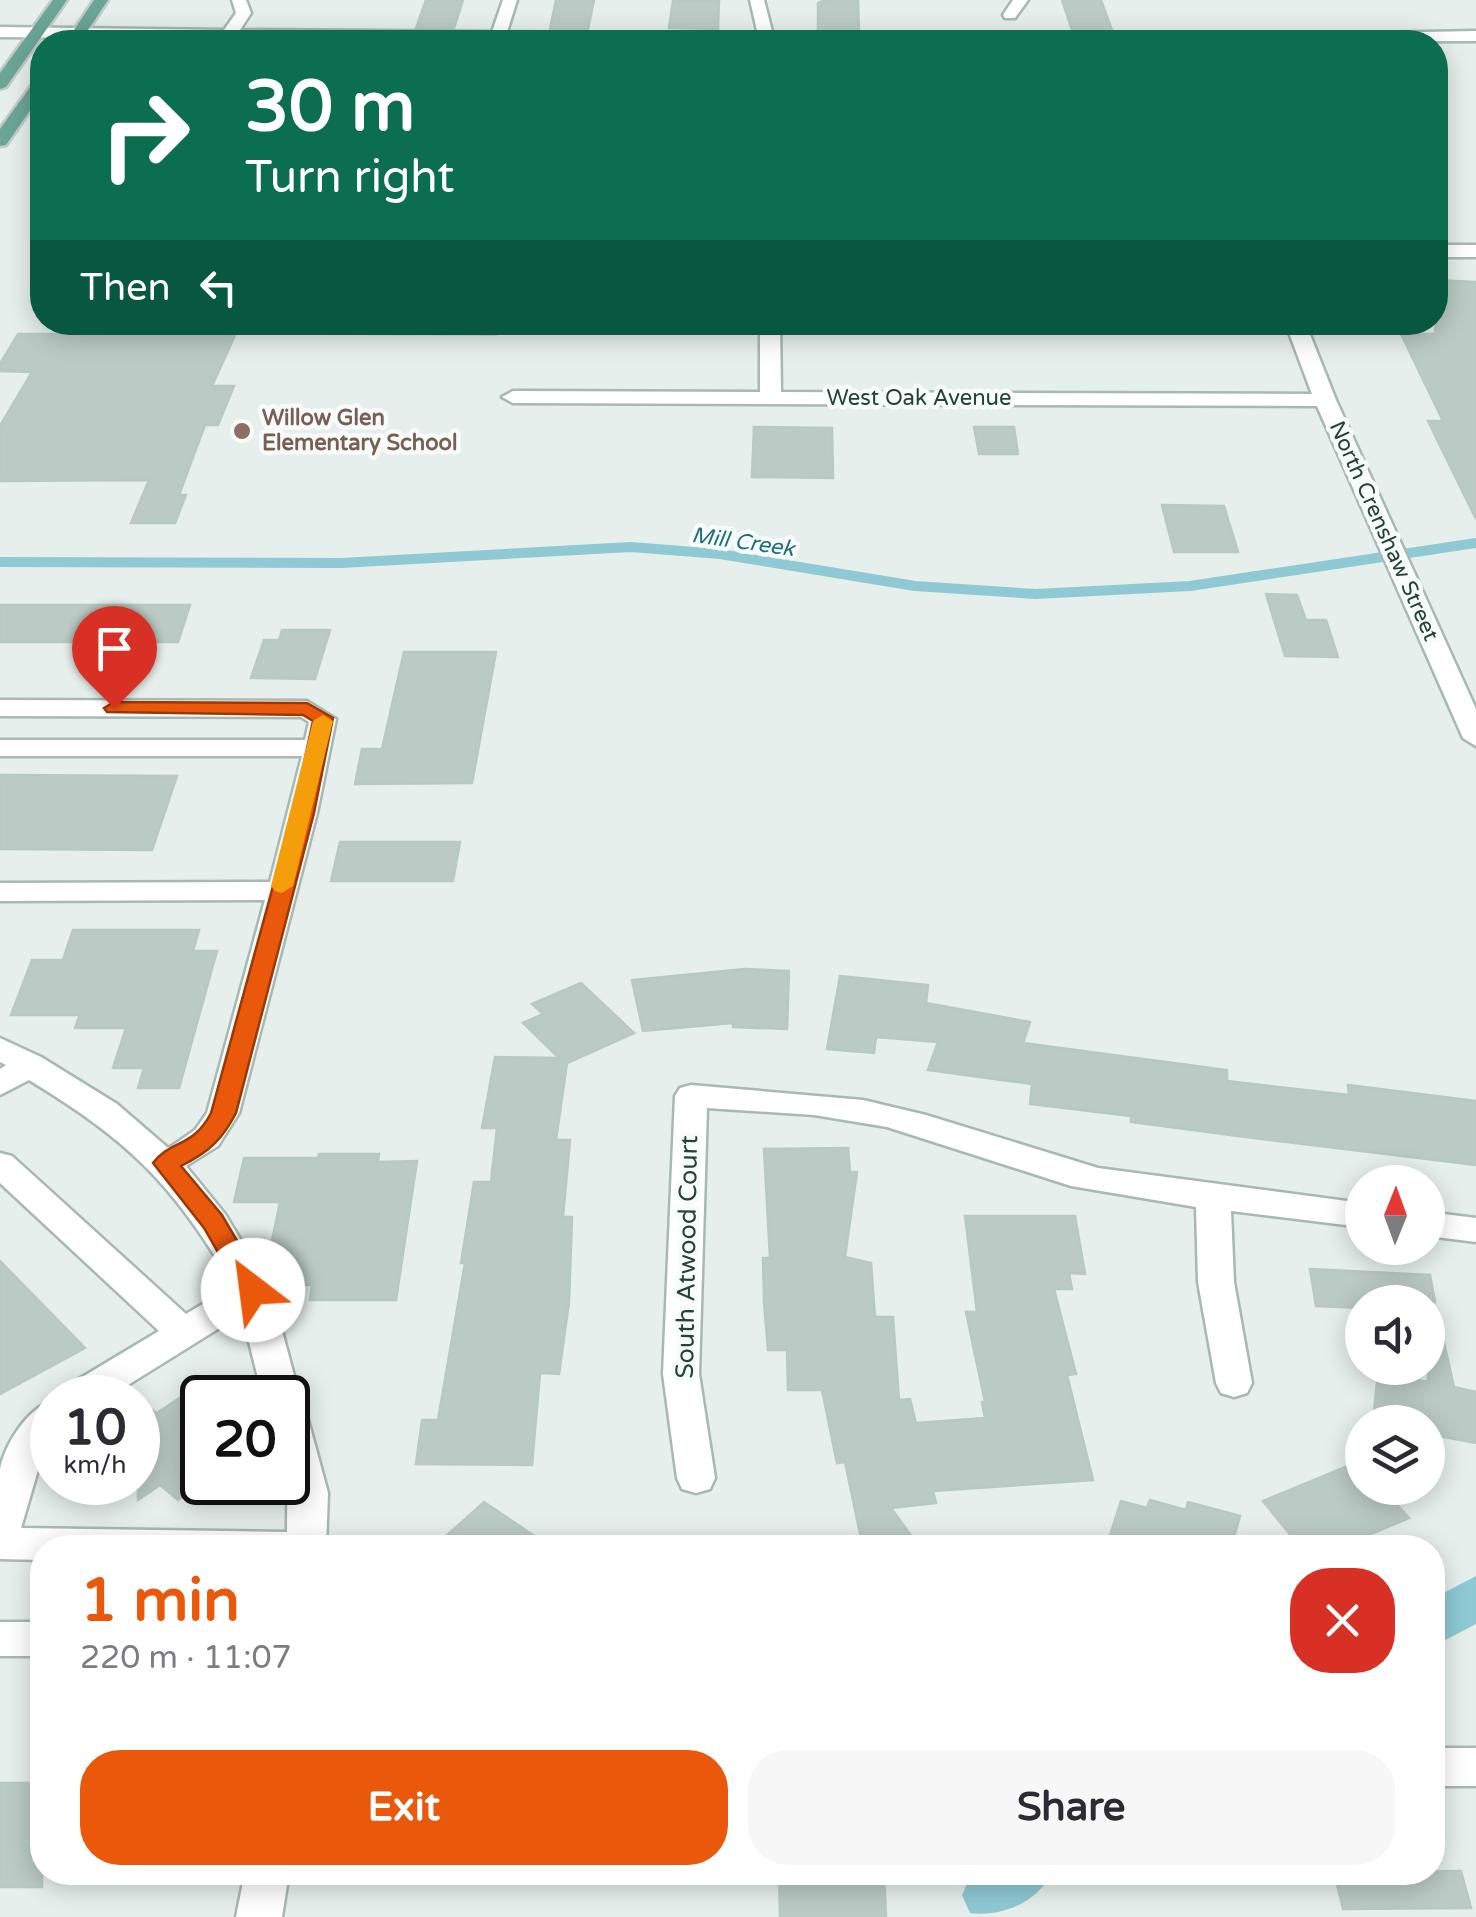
<!DOCTYPE html>
<meta charset="utf-8">
<style>
:root{--surface:#fff;--page:#f7f7f7;--text:#2b2b33;--muted:#7c7c81;--accent:#ea580c}
body{margin:0;font-family:"Varela Round",sans-serif;background:var(--page);color:var(--text);height:100vh;display:flex;flex-direction:column;font-size:38px;white-space:nowrap}
*{box-sizing:border-box;margin:0}
p{font-size:32px;color:var(--muted)}
.icon{flex:none;width:55px;height:55px;fill:none;stroke:currentColor;stroke-width:2;stroke-linecap:round;stroke-linejoin:round}
.map{position:relative;flex:1;overflow:hidden}
.drawer{position:absolute;left:30px;top:1535px;width:1415px;height:350px;display:flex;flex-direction:column;background:var(--surface);border-radius:40px;box-shadow:0 5px 25px #0003}
.drawer>*{flex:none}
.top-card{position:absolute;left:30px;top:30px;width:1418px;height:305px;border-radius:40px;box-shadow:0 5px 25px #0003;background:#0b6e4f;color:#fff;overflow:hidden}
.needle{width:65px;rotate:1deg}
.buttons{position:absolute;left:1345px;top:1165px;display:grid;gap:20px}
.buttons a{display:grid;place-items:center;width:100px;height:100px;border-radius:50%;background:var(--surface);box-shadow:0 5px 25px #0003;font-size:50px}
.speed{position:absolute;left:30px;top:1375px;display:flex;gap:20px;font-size:50px;font-weight:700;text-align:center}
.speed>*{display:grid;place-content:center;width:130px;height:130px;border-radius:50%;background:var(--surface);box-shadow:0 5px 25px #0003;line-height:1}
.speed small{font-size:25px;font-weight:400}
.speed .limit{border:5px solid #111;border-radius:15px;background:#fff;color:#111}
.pin{position:absolute;display:grid;place-items:center;width:85px;height:85px;color:#fff;margin:-102px -42px;border-radius:50% 50% 50% 0;rotate:-45deg;box-shadow:0 0 10px #0007}
.pin .icon{rotate:45deg}
.me{position:absolute;width:110px;margin:-55px;rotate:330deg;stroke-linejoin:round;filter:drop-shadow(0 0 8px #0008)}
.turn{display:flex;align-items:center;gap:35px;height:210px;padding:0 50px;font-size:45px}
.turn .icon{width:130px;height:130px;stroke-width:2.5}
.turn b{display:block;font-size:70px;line-height:85px}
.then{display:flex;align-items:center;height:95px;padding:0 50px;background:#0003;gap:20px;font-size:38px}
.round{display:grid;place-items:center;flex:none;width:105px;height:105px;border-radius:40px;background:var(--page)}
.summary{display:flex;align-items:center;justify-content:space-between;height:170px;padding:0 50px}
h1{font-size:60px;font-weight:700;line-height:75px;color:var(--accent)}
.cta{display:flex;gap:20px;margin-top:auto;padding:20px 50px}
.cta a{flex:1;height:115px;border-radius:40px;background:var(--accent);color:#fff;font-size:40px;font-weight:700;line-height:115px;text-align:center}
.cta a+a{background:var(--page);color:var(--text)}
.map>svg:first-child{display:block}
.green{fill:#bfe0c8}
.lines{fill:none;stroke-linecap:round;stroke-linejoin:round}
.stream{stroke:#8ec9d4;stroke-width:10}
.canal{fill:#8ec9d4;fill-rule:evenodd}
.building{fill:#bbcac4;stroke:#b8c9c2;stroke-width:2.5}
.minor-casing{stroke:#a8b8b2;stroke-width:5}
.major-casing{stroke:#c2cac8;stroke-width:5}
.minor{fill:#fff;fill-rule:evenodd}
.major{fill:#6aa596;fill-rule:evenodd}
.route{fill:#ea580c;stroke:#983908;stroke-width:2.5}
.slow{fill:#f59e0b}
.education-dot{fill:#8d6e63;stroke:#f7fbf9;stroke-width:4}
.labels{text-anchor:middle;dominant-baseline:central;stroke-width:9;stroke-linejoin:round;paint-order:stroke}
.far-street-label{font-size:22px;fill:#24423a;stroke:#f7fbf9}
.far-education-label{font-size:22px;font-weight:bold;fill:#785e54;stroke:#f7fbf9;text-anchor:start}
.far-water-label{font-size:22px;font-style:italic;fill:#1c6f80;stroke:#f7fbf9}
.street-label{font-size:25px;fill:#24423a;stroke:#f7fbf9}
</style>
<div class="map">
<svg width="1476" height="1917" viewBox="0 0 1476 1917">
<rect width="100%" height="100%" fill="#e6efeb"/>
<!-- green -->
<polygon class="green" points="332,323 332,322 500,323 497,336 328,335"/>
<g class="lines">
<!-- stream -->
<polyline class="stream" points="0,562 341,563 631,547 720,554 915,586 1036,594 1190,586 1476,543"/>
<!-- canal -->
<g class="canal">
<polygon points="1476,1576 1476,1624 1432,1647 1432,1599"/>
<path d="M976 1872H1052C1038 1902 1003 1917 970 1913L962 1895 970 1877Z"/>
</g>
</g>
<!-- building -->
<g class="building">
<polygon points="426,0 463,0 454,28 416,28"/>
<polygon points="556,0 594,0 588,29 550,29"/>
<polygon points="825,0 858,0 859,32 818,31 818,3"/>
<polygon points="1062,0 1101,0 1113,33 1073,33"/>
<polygon points="673,1 719,1 718,29 669,28"/>
<polygon points="1435,280 1476,282 1476,519 1428,421 1443,421 1401,334 1435,334"/>
<polygon points="111,322 233,322 227,335 235,335 212,386 234,386 218,425 205,425 179,495 186,495 175,523 131,523 149,480 0,481 0,426 32,372 0,371 0,364 18,334 104,334"/>
<polygon points="754,427 832,428 833,478 752,477"/>
<polygon points="974,427 1014,427 1018,454 979,454"/>
<polygon points="1162,505 1224,506 1238,552 1174,552"/>
<polygon points="1266,594 1297,595 1306,620 1326,620 1338,657 1285,656"/>
<polygon points="0,605 190,605 178,642 0,642"/>
<polygon points="282,630 330,630 315,679 251,678 264,640 279,640"/>
<polygon points="404,652 496,652 472,783 355,784 362,749 382,749"/>
<polygon points="0,775 177,776 152,850 0,849"/>
<polygon points="340,842 460,842 453,881 331,881"/>
<polygon points="73,930 199,930 193,951 217,951 179,1088 138,1088 144,1068 113,1068 126,1028 75,1028 80,1015 11,1015 32,960 63,960"/>
<polygon points="745,969 789,971 787,1029 733,1027 733,1023 643,1031 632,980"/>
<polygon points="840,976 928,985 926,1003 1030,1022 1023,1043 1227,1070 1227,1081 1349,1095 1348,1085 1476,1101 1476,1165 1238,1136 1131,1122 1131,1116 1030,1104 1032,1084 928,1070 938,1042 876,1037 874,1053 827,1049"/>
<polygon points="581,983 634,1033 567,1063 556,1140 570,1140 563,1217 572,1217 569,1302 559,1374 540,1373 532,1465 416,1464 422,1420 438,1420 465,1263 461,1263 474,1182 491,1182 497,1128 482,1128 495,1057 559,1058 523,1023 543,1014 532,1004"/>
<polygon points="848,1148 850,1172 857,1172 845,1257 871,1263 875,1317 893,1317 899,1400 910,1399 916,1423 985,1418 982,1402 985,1402 966,1312 977,1312 965,1216 1075,1216 1085,1274 1069,1273 1072,1289 1054,1289 1076,1374 1067,1375 1093,1480 933,1491 936,1503 891,1508 920,1548 863,1548 845,1462 837,1463 822,1390 788,1390 787,1350 768,1350 764,1302 763,1258 770,1258 764,1149"/>
<polygon points="319,1154 379,1154 378,1162 417,1161 396,1300 310,1300 312,1285 293,1285 297,1264 281,1264 285,1246 271,1245 280,1202 234,1202 244,1158 318,1158"/>
<polygon points="0,1261 85,1348 0,1394"/>
<polygon points="1310,1269 1430,1275 1435,1302 1362,1302 1362,1308 1316,1306"/>
<polygon points="1440,1325 1454,1387 1476,1392 1476,1443 1428,1434 1428,1422 1373,1422 1378,1372 1428,1382 1428,1327"/>
<polygon points="202,1383 202,1484 178,1500 160,1485 138,1500 138,1419 152,1410 157,1413"/>
<polygon points="1362,1460 1362,1488 1382,1488 1409,1518 1338,1548 1301,1548 1263,1501"/>
<polygon points="1150,1500 1186,1510 1188,1502 1240,1516 1231,1548 1106,1548 1121,1501 1147,1508"/>
<polygon points="484,1502 552,1548 433,1548"/>
<rect x="0" y="1783" width="42" height="104"/>
<polygon points="1461,1871 1471,1908 1343,1909 1334,1872"/>
<polygon points="779,1872 884,1872 886,1917 780,1917"/>
</g>
<g class="lines">
<!-- minor casing -->
<g class="minor-casing">
<g id="minor">
<polygon points="232,0 246,0 251,13 240,30 492,32 503,0 517,0 507,32 758,35 750,0 764,0 773,35 1039,37 1047,42 491,42 0,37 0,27 224,30 236,13"/>
<polygon points="1013,0 1028,0 1015,18 1005,18 1003,15"/>
<polygon points="1476,31 1476,41 1154,42 1162,37"/>
<rect x="1435" y="245" width="41" height="12"/>
<polygon points="760,322 780,322 781,392 1312,394 1285,322 1305,322 1336,400 1476,709 1476,746 1463,738 1317,406 513,403 502,397 513,391 760,392"/>
<path d="M0 700 307 701 336 719 317 813 239 1113 218 1146 186 1166 225 1214 271 1290 300 1398 297 1405 307 1416 328 1493 326 1548H42V1560L0 1559C0 1531 0 1497 0 1469 5 1444 27 1409 52 1401V1440L38 1470 21 1528 287 1532 288 1398H263L242 1314 107 1398H59L64 1388 159 1331 0 1183V1153L12 1156 186 1314 233 1286C174 1184 128 1140 29 1080L0 1095V1069L6 1065 0 1062V1038L41 1057 117 1104 168 1148 172 1146 195 1130 207 1113 265 900 0 901V883L270 882 302 756H0V740H305L309 722 301 717 0 716Z"/>
<polygon points="691,1085 863,1100 926,1115 1098,1168 1362,1203 1362,1227 1231,1211 1234,1282 1252,1383 1247,1393 1234,1397 1221,1393 1216,1383 1198,1282 1196,1207 1071,1186 887,1127 814,1115 707,1108 699,1374 715,1478 710,1489 696,1493 682,1489 677,1478 663,1374 675,1096 680,1088"/>
<polygon points="1428,1212 1476,1218 1476,1242 1428,1236"/>
<rect x="0" y="1622" width="42" height="34"/>
<rect x="1432" y="1748" width="44" height="38"/>
<polygon points="245,1872 289,1872 282,1917 236,1917"/>
</g>
</g>
<!-- major casing -->
<g class="major-casing">
<g id="major">
<polygon points="53,0 67,0 6,87 0,89 0,73"/>
<polygon points="94,0 108,0 80,42 66,42"/>
<polygon points="42,77 42,93 6,145 0,146 0,129 36,79"/>
</g>
</g>
<!-- minor -->
<use href="#minor" class="minor"/>
<!-- major -->
<use href="#major" class="major"/>
</g>
<!-- route -->
<path class="route" d="M114 702 307 703 333 718 314 813 236 1113C222 1140 209 1152 181 1166L222 1215 266 1290 262 1296H243L204 1228 153 1163C170 1140 193 1148 211 1113L293 813 313 721 303 715 107 712 104 708Z"/>
<!-- slow -->
<polygon class="slow" points="323,715 333,721 293,886 282,893 275,891 271,886 313,721"/>
<!-- markers -->
<circle class="education-dot" cx="242" cy="431" r="10"/>
<g class="labels">
<!-- far-street labels -->
<g class="far-street-label">
<text x="919" y="398">West Oak Avenue</text>
<text transform="translate(1384 531) rotate(66)">North Crenshaw Street</text>
</g>
<!-- far-education labels -->
<g class="far-education-label">
<text x="262" y="418">Willow Glen<tspan x="262" dy="25">Elementary School</tspan></text>
</g>
<!-- far-water labels -->
<g class="far-water-label">
<text transform="translate(743 542) rotate(8)">Mill Creek</text>
</g>
<!-- street labels -->
<g class="street-label">
<text transform="translate(687 1257) rotate(-89)">South Atwood Court</text>
</g>
</g>
</svg>
<div class="buttons">
<a><svg class="needle" viewBox="-14 -14 28 28"><path d="M0-13l5 13h-10z" fill="#e53935"/><path d="M0 13l5-13h-10z" fill="#7c7c81"/></svg></a>
<a><svg class="icon" aria-label="sound" viewBox="0 0 24 24"><path d="M4 9h4l5-4v14l-5-4H4zM17 9q2 3 0 6"/></svg></a>
<a><svg class="icon" aria-label="layers" viewBox="0 0 24 24"><path d="M12 4l9 5-9 5-9-5zM3 14l9 5 9-5"/></svg></a>
</div>
<div class="speed"><div>10<small>km/h</small></div><div class="limit">20</div></div>
<div class="pin" style="left:114px;top:708px;background:#d93025"><svg class="icon" aria-label="arrive" viewBox="0 0 24 24"><path d="M6 21V4h12l-3 4 3 4H6"/></svg></div>
<svg class="me" style="left:253px;top:1290px" viewBox="-20 -20 40 40"><circle r="19" fill="#fff"/><path d="M0-13L10 11 0 6-10 11z" fill="#ea580c"/></svg>
<div class="top-card">
<div class="turn"><svg class="icon" aria-label="right" viewBox="0 0 24 24"><path d="M7 20v-9h11M14 6l5 5-5 5"/></svg><div><b>30 m</b>Turn right</div></div>
<div class="then">Then<svg class="icon" aria-label="left" viewBox="0 0 24 24"><path d="M17 20v-9H6M10 6l-5 5 5 5"/></svg></div>
</div>
<section class="drawer">
<div class="summary"><div><h1>1 min</h1><p>220 m · 11:07</p></div><a class="round" style="background:#d93025;color:#fff"><svg class="icon" aria-label="close" viewBox="0 0 24 24"><path d="M6 6l12 12M18 6L6 18"/></svg></a></div>
<div class="cta"><a>Exit</a><a>Share</a></div>
</section>
</div>
